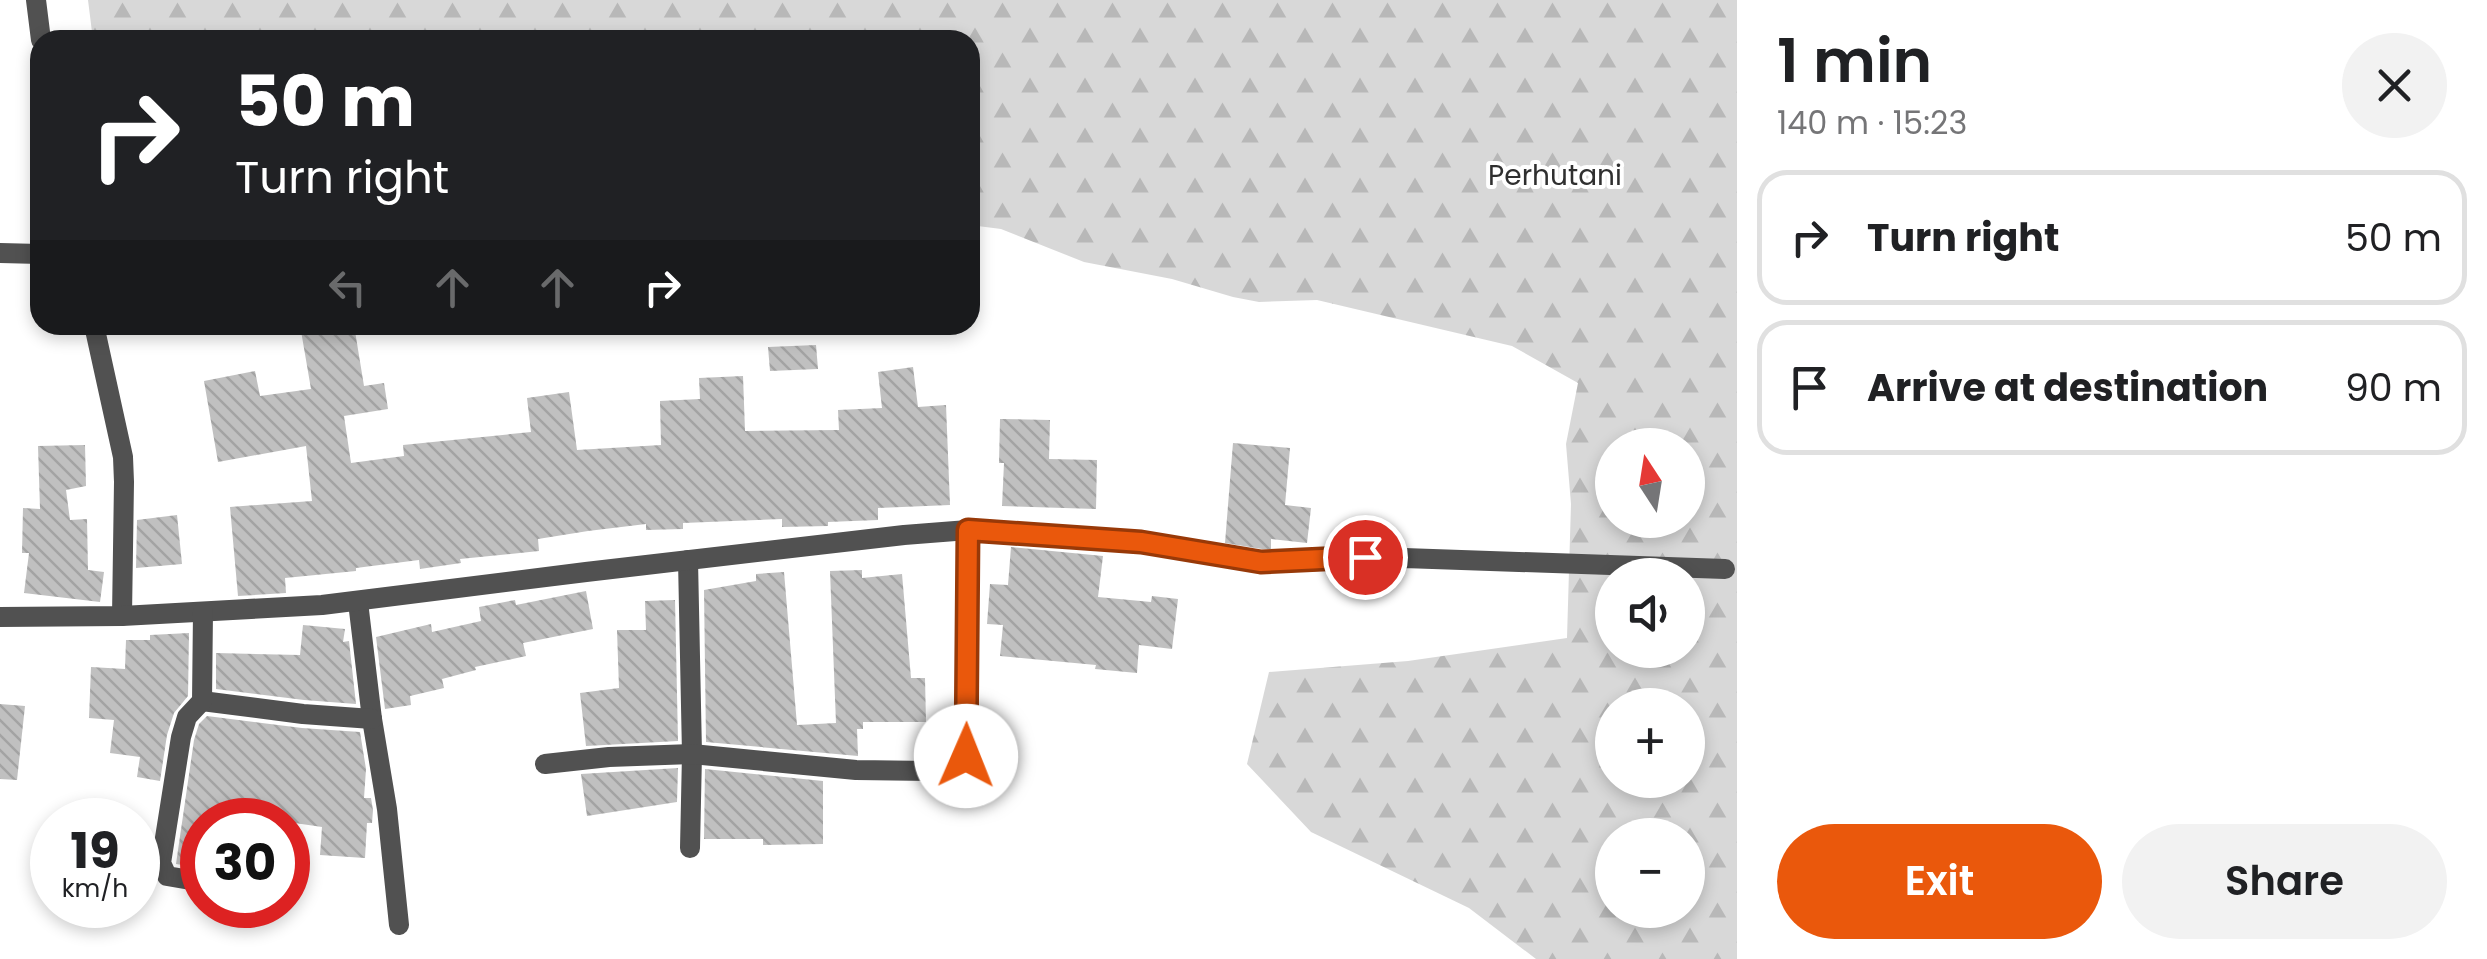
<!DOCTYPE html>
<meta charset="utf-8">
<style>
:root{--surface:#fff;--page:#f2f2f2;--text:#202124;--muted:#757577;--line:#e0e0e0;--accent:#ea580c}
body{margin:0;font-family:Poppins,sans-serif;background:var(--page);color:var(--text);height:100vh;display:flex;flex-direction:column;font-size:38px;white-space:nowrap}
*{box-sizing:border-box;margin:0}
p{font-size:32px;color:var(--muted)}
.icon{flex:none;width:55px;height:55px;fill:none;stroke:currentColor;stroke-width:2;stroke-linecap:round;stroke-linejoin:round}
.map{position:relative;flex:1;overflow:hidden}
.side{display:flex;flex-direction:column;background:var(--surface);width:750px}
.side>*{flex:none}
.hud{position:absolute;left:30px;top:30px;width:950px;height:305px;border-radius:30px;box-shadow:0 5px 15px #0003;background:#202124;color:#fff;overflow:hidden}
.needle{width:65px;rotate:348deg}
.fabs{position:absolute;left:1595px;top:428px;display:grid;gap:20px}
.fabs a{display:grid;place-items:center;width:110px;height:110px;border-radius:50%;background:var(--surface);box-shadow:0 5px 15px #0003;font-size:50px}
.speed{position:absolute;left:30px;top:798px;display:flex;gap:20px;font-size:50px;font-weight:700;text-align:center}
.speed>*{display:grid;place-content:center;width:130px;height:130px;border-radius:50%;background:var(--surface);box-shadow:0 5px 15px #0003;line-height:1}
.speed small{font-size:25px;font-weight:400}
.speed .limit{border:15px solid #d22;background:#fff;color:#111}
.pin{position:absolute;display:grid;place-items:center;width:85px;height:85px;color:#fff;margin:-42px;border:5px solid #fff;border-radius:50%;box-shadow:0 2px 10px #0007}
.me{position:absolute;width:110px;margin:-55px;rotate:1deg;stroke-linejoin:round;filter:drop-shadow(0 0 8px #0008)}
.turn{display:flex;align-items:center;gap:35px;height:210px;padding:0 40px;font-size:45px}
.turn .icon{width:130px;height:130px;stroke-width:2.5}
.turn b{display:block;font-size:70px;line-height:85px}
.lanes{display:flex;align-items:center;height:95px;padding:0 40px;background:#0003;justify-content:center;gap:50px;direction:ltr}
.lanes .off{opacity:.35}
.round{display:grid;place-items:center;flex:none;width:105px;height:105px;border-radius:52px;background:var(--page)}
.head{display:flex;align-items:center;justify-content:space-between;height:170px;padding:0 40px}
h1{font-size:60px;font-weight:600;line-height:75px}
.action{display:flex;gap:20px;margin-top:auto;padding:20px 40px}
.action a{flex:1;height:115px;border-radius:60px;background:var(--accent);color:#fff;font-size:40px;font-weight:600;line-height:115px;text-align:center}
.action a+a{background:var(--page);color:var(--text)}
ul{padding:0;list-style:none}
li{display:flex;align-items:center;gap:30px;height:135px;margin:0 20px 15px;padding:0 20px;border:5px solid var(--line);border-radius:30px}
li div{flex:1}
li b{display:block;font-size:38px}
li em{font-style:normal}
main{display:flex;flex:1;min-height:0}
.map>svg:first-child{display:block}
.forest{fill:url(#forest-firs);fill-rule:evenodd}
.building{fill:url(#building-back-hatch)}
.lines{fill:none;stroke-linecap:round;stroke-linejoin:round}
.minor{stroke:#515151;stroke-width:20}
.route-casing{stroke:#983908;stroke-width:25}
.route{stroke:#ea580c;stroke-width:18}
.labels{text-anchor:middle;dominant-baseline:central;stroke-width:8;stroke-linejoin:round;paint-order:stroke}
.park-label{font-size:28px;fill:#2f2f2f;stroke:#fff}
</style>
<main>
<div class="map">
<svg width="1737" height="959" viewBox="0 0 1737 959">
<defs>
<pattern id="forest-firs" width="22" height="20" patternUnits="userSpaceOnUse" patternTransform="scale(2.5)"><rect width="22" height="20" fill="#d8d8d8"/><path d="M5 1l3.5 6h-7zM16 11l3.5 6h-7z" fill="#b8b8b8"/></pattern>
<pattern id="building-back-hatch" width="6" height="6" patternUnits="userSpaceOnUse" patternTransform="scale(2.5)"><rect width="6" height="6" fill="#c0c0c0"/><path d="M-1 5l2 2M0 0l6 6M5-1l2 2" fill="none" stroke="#a3a3a3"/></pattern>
</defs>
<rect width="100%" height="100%" fill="#fff"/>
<!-- forest -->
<path class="forest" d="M88 0H1737V959H1536L1469 908 1311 832 1247 764 1269 672 1408 661 1567 638 1571 504 1566 444 1578 383 1512 346 1317 300 1259 302 1233 297 1172 279 1084 262 1001 229 970 225V40H93ZM1612 445H1688V520H1612ZM1612 575H1688V650H1612ZM1612 705H1688V780H1612ZM1612 835H1688V910H1612Z"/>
<!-- building -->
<g class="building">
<polygon points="300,325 354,325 364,386 384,383 388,409 344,416 351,463 404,456 403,445 531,432 527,398 569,392 577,450 661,445 660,401 700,399 699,378 743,376 745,431 839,430 838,410 882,408 878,372 913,367 918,407 946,405 950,505 878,508 878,520 828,522 828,526 782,527 782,519 683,523 683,529 646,530 646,524 588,531 538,539 539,551 460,559 461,563 420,569 419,560 356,568 356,571 285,578 286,593 238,596 230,507 312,501 306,446 218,462 204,381 255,371 260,396 311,389"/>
<polygon points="816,345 818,369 770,371 768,347"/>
<polygon points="1000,419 1050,420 1049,459 1097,460 1096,509 1002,506 1004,463 999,463"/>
<polygon points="1233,443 1290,448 1285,505 1311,508 1307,543 1271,539 1271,549 1262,549 1225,543"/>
<polygon points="85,445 86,486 66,490 70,520 87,519 88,570 104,572 100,602 24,593 29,553 22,553 23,508 40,509 38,446"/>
<polygon points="177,515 182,564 136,568 137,520"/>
<polygon points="1011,547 1103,556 1098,597 1151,602 1152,596 1178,599 1172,649 1139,645 1137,673 1095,669 1096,665 1000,656 1003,625 987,624 990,584 1008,585"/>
<polygon points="862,570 862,578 902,574 911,678 925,678 926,722 863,722 863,729 857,729 858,756 706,742 704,590 756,581 756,574 784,572 797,725 836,723 830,571"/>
<polygon points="586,591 593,629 523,643 526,656 475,667 476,670 442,679 444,688 410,696 411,705 385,709 376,637 431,624 432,632 481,621 479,607 515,600 516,605"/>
<polygon points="675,600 678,741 586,746 580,693 619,688 617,630 646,630 645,601"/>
<polygon points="303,625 345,629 343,642 349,641 356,704 304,700 216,689 216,653 300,655"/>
<polygon points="189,633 188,696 174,713 167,735 160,781 137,777 140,757 110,753 114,720 89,718 91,667 125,669 126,640 150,640 150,635"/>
<polygon points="0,704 25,706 17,780 0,779"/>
<polygon points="207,716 302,728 360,732 366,769 364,798 371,798 373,810 372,823 367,823 365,858 320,855 322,827 288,822 288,820 202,820 202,868 176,864 194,740 199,724"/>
<polygon points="678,768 677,802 587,816 581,774"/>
<polygon points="705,769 823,781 823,844 763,845 763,839 704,839"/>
</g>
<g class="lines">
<!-- minor -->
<g class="minor">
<polyline points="36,0 41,40"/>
<polyline points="0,253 40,254"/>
<polyline points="94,325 123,457 124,482 122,616"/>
<polyline points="688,560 692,754 690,848"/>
<polyline points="358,602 372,719 387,809 399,925"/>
<polyline points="0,617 122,616 322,605 586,572 904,535 968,530 1141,543 1261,563 1404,558 1725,569"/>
<polyline points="202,701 303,714 372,719"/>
<polyline points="545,764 609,757 692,754 856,770 930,771 960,765 966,756 968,748 968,530"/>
<polyline points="202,882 167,876 161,863 181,737 187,717 202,701 203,612"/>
</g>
</g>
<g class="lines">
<!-- route casing -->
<g class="route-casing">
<polyline id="route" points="966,756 968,530 1141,542 1261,562 1365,557"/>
</g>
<!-- route -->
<use href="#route" class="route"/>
</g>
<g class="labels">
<!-- park labels -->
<g class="park-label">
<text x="1555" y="175">Perhutani</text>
</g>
</g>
</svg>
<div class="fabs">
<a><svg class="needle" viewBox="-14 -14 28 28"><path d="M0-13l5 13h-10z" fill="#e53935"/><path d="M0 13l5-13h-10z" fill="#757577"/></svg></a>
<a><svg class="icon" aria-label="sound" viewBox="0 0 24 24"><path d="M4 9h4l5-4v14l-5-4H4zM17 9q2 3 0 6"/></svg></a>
<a>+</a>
<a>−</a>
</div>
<div class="speed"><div>19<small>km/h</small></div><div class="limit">30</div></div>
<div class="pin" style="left:1365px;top:557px;background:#d93025"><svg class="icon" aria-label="arrive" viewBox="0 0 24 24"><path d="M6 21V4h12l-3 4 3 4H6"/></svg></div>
<svg class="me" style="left:966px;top:756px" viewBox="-20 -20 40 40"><circle r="19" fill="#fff"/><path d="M0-13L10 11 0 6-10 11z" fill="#ea580c"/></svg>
<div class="hud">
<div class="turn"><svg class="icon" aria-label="right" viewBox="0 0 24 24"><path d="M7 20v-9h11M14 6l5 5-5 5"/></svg><div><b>50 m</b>Turn right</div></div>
<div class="lanes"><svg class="icon off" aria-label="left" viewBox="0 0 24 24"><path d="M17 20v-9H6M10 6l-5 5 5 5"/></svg><svg class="icon off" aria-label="ahead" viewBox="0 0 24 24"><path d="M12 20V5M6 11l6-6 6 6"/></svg><svg class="icon off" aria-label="ahead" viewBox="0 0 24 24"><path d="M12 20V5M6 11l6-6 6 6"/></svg><svg class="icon" aria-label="right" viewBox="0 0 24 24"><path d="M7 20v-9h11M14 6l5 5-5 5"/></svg></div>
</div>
</div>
<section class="side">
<div class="head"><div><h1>1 min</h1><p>140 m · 15:23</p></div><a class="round"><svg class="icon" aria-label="close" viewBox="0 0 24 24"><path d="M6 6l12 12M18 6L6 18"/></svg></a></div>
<ul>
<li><svg class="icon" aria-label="right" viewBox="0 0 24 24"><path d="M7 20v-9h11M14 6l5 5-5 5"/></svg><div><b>Turn right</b></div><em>50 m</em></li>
<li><svg class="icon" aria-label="arrive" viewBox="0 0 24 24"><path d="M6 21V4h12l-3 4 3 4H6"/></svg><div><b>Arrive at destination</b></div><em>90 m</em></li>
</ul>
<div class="action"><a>Exit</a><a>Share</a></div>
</section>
</main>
